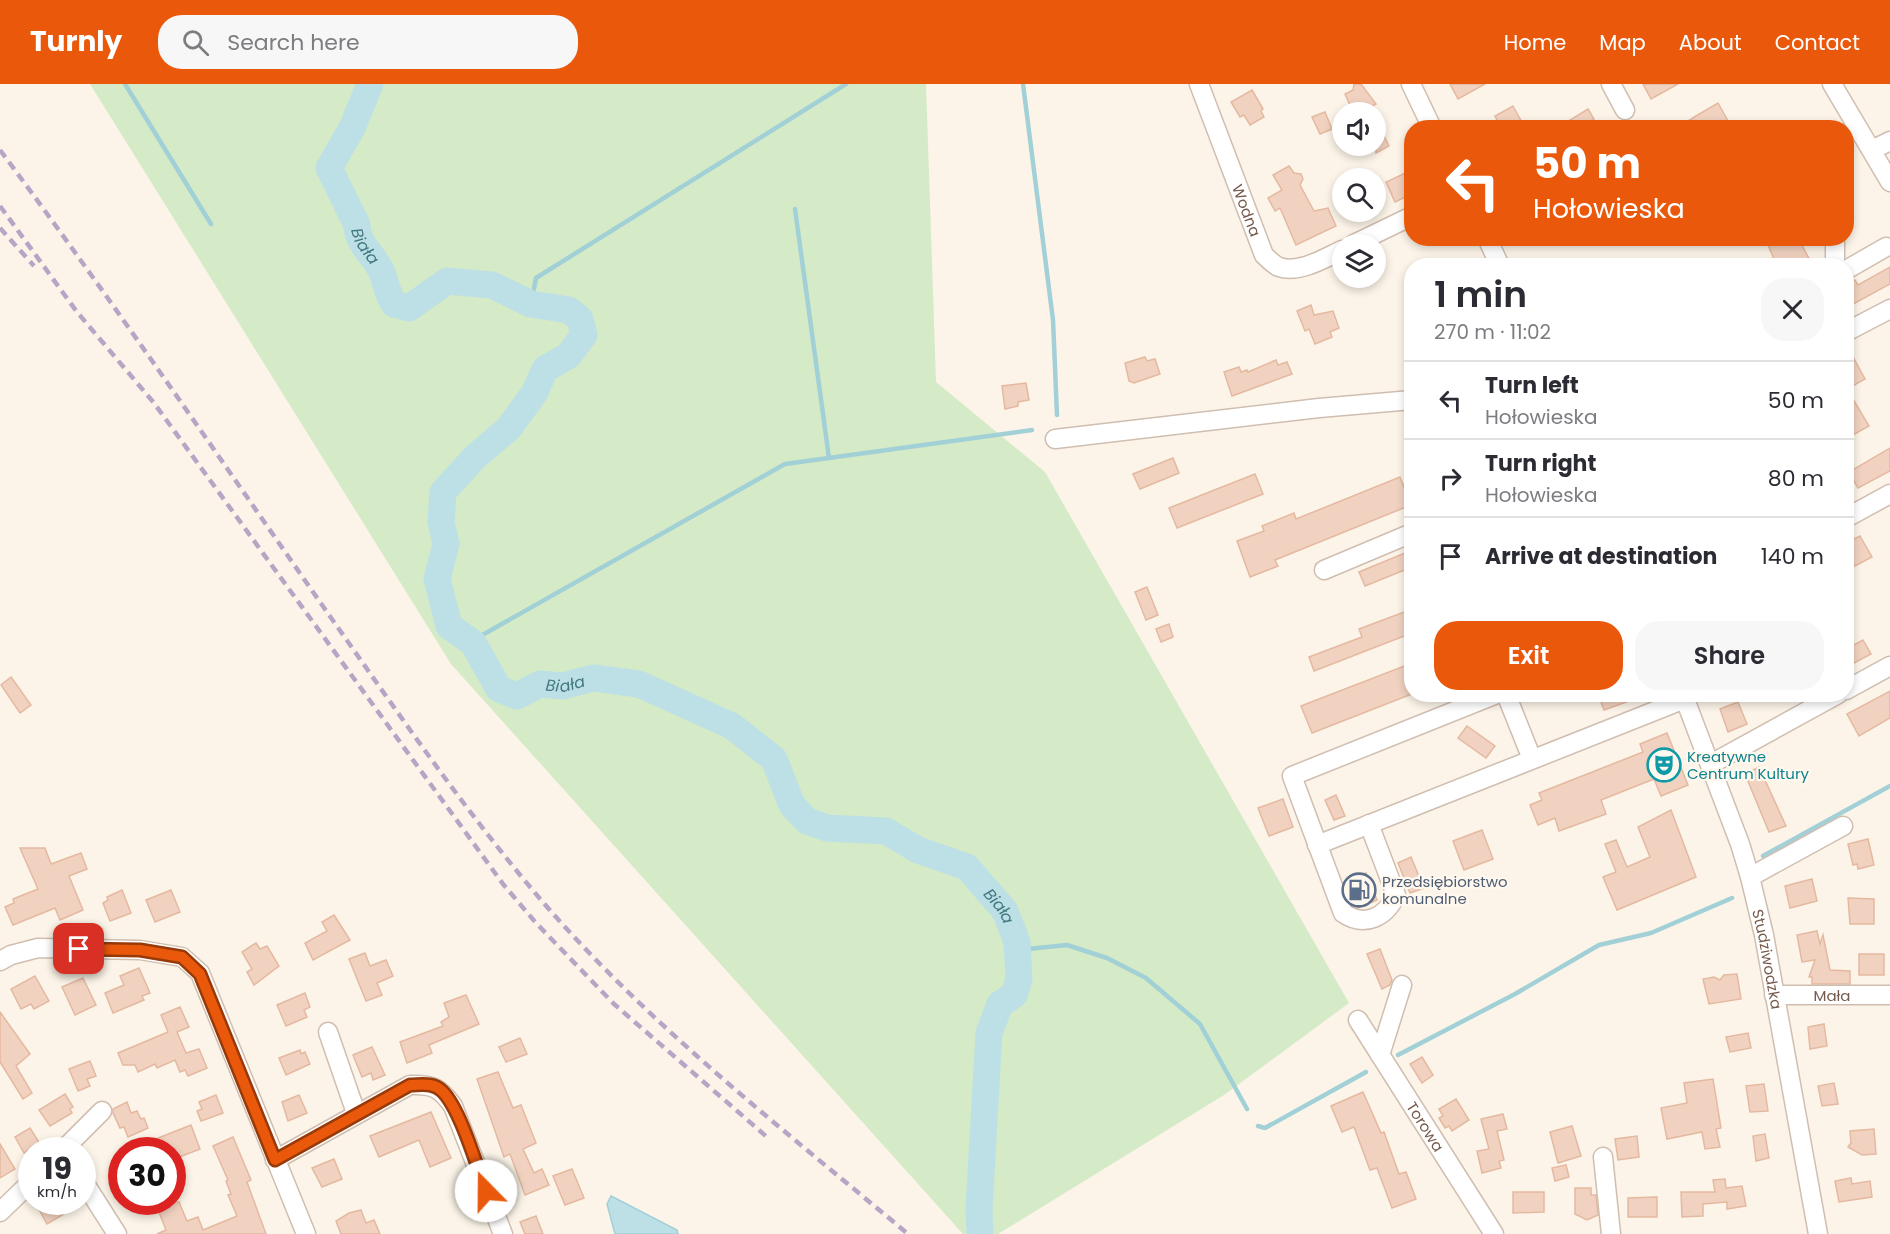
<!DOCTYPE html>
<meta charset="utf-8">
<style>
:root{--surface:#fff;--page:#f7f7f7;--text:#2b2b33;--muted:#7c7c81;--line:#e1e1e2;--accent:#ea580c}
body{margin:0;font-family:Poppins,sans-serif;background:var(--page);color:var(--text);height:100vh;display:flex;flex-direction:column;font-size:22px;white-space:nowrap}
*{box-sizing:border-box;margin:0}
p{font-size:20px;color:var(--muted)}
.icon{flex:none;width:33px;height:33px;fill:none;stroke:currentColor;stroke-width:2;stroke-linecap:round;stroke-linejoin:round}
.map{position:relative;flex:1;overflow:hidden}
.panel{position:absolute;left:1404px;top:174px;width:450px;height:444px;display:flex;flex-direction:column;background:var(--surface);border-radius:24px;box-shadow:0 3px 9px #0003}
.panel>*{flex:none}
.banner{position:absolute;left:1404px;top:36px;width:450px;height:126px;border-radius:24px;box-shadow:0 3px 9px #0003;background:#ea580c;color:#fff;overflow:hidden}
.controls{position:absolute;left:1332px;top:18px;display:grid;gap:12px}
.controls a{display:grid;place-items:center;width:54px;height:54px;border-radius:50%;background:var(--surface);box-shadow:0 3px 9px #0003;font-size:30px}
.speed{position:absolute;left:18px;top:1053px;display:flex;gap:12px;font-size:30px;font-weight:700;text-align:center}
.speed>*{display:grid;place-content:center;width:78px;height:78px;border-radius:50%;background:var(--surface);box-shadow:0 3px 9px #0003;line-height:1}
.speed small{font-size:15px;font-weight:400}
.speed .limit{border:9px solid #d22;background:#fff;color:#111}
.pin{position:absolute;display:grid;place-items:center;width:51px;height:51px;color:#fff;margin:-26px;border-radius:12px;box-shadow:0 3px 9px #0006}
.me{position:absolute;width:66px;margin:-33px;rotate:338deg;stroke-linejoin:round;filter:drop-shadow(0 0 4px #0008)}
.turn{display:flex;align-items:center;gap:21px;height:126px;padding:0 30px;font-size:27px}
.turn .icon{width:78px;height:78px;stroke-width:2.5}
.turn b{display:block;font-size:42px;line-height:51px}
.round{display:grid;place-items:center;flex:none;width:63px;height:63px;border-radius:24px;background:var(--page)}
.headline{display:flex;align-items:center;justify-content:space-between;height:102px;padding:0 30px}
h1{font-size:36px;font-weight:600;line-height:45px}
.button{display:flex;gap:12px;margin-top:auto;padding:12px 30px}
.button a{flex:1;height:69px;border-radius:24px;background:var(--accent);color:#fff;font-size:24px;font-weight:600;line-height:69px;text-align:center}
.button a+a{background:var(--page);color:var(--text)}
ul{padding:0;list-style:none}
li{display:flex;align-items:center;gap:18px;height:78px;padding:0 30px;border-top:2px solid var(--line)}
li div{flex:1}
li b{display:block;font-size:22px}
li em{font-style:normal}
header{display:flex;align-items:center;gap:36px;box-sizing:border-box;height:84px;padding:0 30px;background:var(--accent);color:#fff}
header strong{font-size:28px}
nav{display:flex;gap:33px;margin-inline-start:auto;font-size:21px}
.search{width:420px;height:54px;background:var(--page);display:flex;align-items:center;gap:15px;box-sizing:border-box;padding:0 21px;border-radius:24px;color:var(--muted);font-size:22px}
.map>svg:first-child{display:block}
.green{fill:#d5eac6}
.water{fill:#bce0e6;stroke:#a2d0d7;stroke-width:1.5}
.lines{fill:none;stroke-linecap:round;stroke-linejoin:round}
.stream{stroke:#a2d0d7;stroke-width:4.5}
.river{stroke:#bce0e6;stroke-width:27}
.building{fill:#f1d2c0;stroke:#e4b9a0;stroke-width:1.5}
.minor-casing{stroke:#d0beb0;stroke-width:21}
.minor{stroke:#fff;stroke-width:18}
.rail{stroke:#b7a5c6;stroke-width:4.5;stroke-dasharray:9 6;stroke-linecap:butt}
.route-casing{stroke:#983908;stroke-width:15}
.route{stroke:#ea580c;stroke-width:10}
.labels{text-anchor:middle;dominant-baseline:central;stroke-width:4.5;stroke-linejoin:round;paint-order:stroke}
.street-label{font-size:15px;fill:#765a4c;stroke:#fff8ee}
.culture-label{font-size:15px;fill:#0d838f;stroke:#fff8ee;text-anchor:start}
.service-label{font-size:15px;fill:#4e5e75;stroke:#fff8ee;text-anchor:start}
.water-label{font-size:16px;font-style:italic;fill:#437882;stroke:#fff8ee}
</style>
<header>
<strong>Turnly</strong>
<div class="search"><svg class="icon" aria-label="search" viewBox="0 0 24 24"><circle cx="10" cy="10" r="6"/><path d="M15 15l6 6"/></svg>Search here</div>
<nav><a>Home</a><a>Map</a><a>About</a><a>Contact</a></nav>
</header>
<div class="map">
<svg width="1890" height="1150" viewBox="0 0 1890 1150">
<rect width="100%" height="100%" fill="#fcf4e8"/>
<!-- green -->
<polygon class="green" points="90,0 926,0 936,298 1045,388 1349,919 1224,1011 998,1150 963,1150 451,580"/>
<!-- water -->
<polygon class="water" points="611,1112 677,1146 678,1150 615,1150 607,1120"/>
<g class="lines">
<!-- stream -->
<g class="stream">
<polyline points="125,0 211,140"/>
<polyline points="1023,0 1053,236 1057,331"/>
<polyline points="795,125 829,374"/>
<polyline points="531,220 536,194 846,0"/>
<polyline points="470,558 785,380 1032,346"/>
<polyline points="1763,772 1890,702"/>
<polyline points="1018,866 1067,861 1107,874 1146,894 1200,940 1247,1025"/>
<polyline points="1398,971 1515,910 1599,861 1651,849 1732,814"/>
<polyline points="1258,1042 1265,1044 1366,988"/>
</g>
<!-- river -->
<path class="river" id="s1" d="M370 0 352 44 329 84 357 141C357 161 375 171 382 189 387 201 386 207 394 220L409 224 447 197 492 201 531 220 569 226 580 235 584 251 568 272 545 285 535 308 509 344 475 373 443 408 441 438 446 460 437 495 449 542 473 559 499 605 517 612 540 600 563 602 593 594 639 600 732 642 774 675 792 721 807 737 827 744 886 747 918 766 967 783 1005 827 1017 858 1019 895 1014 911 1000 920 989 949 979 1124 980 1150"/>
</g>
<!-- building -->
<g class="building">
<polygon points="1354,0 1361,0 1376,20 1362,28 1353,28 1345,10 1353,6"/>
<polygon points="1450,0 1485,0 1458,15"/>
<polygon points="1643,0 1678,0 1651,15"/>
<polygon points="1252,6 1263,25 1261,27 1264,33 1250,41 1244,31 1240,33 1231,18"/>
<polygon points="1718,19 1732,44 1677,44 1696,32"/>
<polygon points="1513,22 1525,44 1501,44 1495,32"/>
<polygon points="1588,25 1594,35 1580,44 1557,44"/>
<polygon points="1325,28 1332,45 1320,50 1312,33"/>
<polygon points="1376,36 1389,62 1376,69"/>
<polygon points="1289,82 1294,89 1301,90 1303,95 1300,101 1314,127 1328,124 1336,142 1296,161 1280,124 1275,127 1268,114 1282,106 1273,91"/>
<polygon points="1412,86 1412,110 1395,118 1386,98"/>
<polygon points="1765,154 1798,154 1813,182 1777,182"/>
<polygon points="1890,183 1890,200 1846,224 1846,201 1855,196 1858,201"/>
<polygon points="1311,221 1314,231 1333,227 1339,244 1330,248 1332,253 1315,260 1309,245 1305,247 1297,227"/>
<polygon points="1846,260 1865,295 1847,305 1869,342 1851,352 1846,345"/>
<polygon points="1145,273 1147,277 1155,275 1160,290 1134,299 1129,297 1125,279"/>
<polygon points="1276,276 1278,281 1287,278 1292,290 1232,312 1224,288 1239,283 1241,288 1247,286 1248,288"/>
<polygon points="1026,299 1029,316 1018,318 1018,322 1005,325 1002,302"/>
<polygon points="1890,364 1890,387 1858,404 1849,388"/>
<polygon points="1173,374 1179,389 1140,405 1133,390"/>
<polygon points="1255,390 1263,410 1177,444 1169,424"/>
<polygon points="1400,393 1411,421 1275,476 1278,482 1250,493 1237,457 1264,447 1262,442 1294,429 1296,435"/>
<polygon points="1860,452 1872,473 1855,482 1846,468 1846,459"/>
<polygon points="1412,466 1412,483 1365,502 1359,488"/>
<polygon points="1147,503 1158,531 1146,536 1135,508"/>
<polygon points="1412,525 1412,549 1314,587 1309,573 1362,553 1359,545"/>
<polygon points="1169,540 1173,553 1161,558 1156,545"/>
<polygon points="1863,556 1871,570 1854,579 1846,565"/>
<polygon points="1412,579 1412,610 1312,649 1301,622"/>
<polygon points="11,593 31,621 20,629 1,601"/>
<polygon points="1890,607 1890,634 1859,652 1847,630"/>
<polygon points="1598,610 1643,610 1643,612 1604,626"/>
<polygon points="1738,618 1747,640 1728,648 1720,625"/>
<polygon points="1467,642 1495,662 1486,674 1458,654"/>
<polygon points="1667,649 1688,701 1661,712 1654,695 1601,716 1606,730 1559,747 1555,734 1538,741 1530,721 1542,716 1539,709 1643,668 1640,660"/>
<polygon points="1759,683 1786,742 1769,748 1745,690"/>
<polygon points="1336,711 1345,732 1334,736 1325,716"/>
<polygon points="1283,715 1293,743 1269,752 1258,724"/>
<polygon points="1671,726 1696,793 1617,826 1603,793 1616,788 1605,760 1616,756 1627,783 1650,773 1638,743"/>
<polygon points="1482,746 1493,775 1464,786 1453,757"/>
<polygon points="1868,755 1874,781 1858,785 1857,780 1853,781 1848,760"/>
<polygon points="20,764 45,764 51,780 81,769 87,785 69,792 83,826 60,836 55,824 13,841 5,823 14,819 13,815 38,805"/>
<polygon points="1411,773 1424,804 1410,809 1398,779"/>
<polygon points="1366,789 1377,816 1358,824 1355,823 1344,798"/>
<polygon points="1812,795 1817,817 1790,824 1785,802"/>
<polygon points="122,806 131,829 110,837 103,819 108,816 107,813"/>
<polygon points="171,806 180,828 155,838 146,816"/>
<polygon points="1848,814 1874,815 1874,840 1850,840"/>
<polygon points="334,831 350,856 313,876 305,859 327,847 322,838"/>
<polygon points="1817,847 1820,860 1823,851 1830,886 1850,887 1850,900 1812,900 1812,893 1809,893 1815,876 1802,878 1797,851"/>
<polygon points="256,859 260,865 267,862 279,882 254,901 247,888 252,885 242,868"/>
<polygon points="1380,865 1392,896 1390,901 1382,905 1367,870"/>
<polygon points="365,869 370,882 386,876 393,892 377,899 382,911 366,917 349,875"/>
<rect x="1859" y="870" width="25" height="21"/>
<polygon points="139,884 150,909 142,912 144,916 113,929 105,909 124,901 120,892"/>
<polygon points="1737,890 1741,915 1709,920 1703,895 1714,893 1720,896 1724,891"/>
<polygon points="35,892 49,917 34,925 31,920 21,925 11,905"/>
<polygon points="83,894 96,921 75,931 62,903"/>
<polygon points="305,909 310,923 304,926 307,933 286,942 277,921"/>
<polygon points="466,911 479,940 429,961 432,969 407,979 400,958 443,942 441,938 449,933 444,919"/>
<polygon points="180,923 189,943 177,948 186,969 199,965 207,984 188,992 185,986 180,988 175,976 157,984 155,980 138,988 135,981 123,981 118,969 168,948 161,931"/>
<polygon points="0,928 30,970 16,982 32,1009 23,1015 0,978"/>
<polygon points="1824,940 1827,962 1810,965 1808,943"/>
<polygon points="1748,949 1751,964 1730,968 1726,953"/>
<polygon points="520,954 527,970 506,978 499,963"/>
<polygon points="372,963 385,991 373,996 371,989 362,993 353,971"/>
<polygon points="300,966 301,970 305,968 310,980 286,991 279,974"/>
<polygon points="1422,973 1433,991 1422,999 1410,980"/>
<polygon points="90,977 96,992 87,995 90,1002 78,1007 69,985"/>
<polygon points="498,988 513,1024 521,1021 536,1059 523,1065 534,1089 542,1085 549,1101 525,1111 510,1070 504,1073 477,995"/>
<polygon points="1713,995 1721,1044 1716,1045 1720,1063 1705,1065 1702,1048 1667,1055 1661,1024 1687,1019 1684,999"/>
<polygon points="1834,999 1838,1020 1822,1022 1818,1002"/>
<polygon points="1764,1000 1768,1027 1750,1028 1746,1002"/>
<polygon points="1363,1008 1381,1049 1384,1048 1399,1090 1406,1088 1416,1115 1392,1124 1377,1084 1370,1086 1354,1043 1342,1048 1331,1022"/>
<polygon points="65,1010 73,1023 70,1025 72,1029 50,1042 39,1026"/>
<polygon points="216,1011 223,1029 201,1037 197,1027 202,1025 199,1018"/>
<polygon points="299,1011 307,1029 288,1037 282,1018"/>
<polygon points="1456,1015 1469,1036 1452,1047 1449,1042 1445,1044 1439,1034 1443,1032 1439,1025"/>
<polygon points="127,1018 131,1029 137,1027 141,1035 144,1034 148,1044 128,1053 124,1043 120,1044 113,1029 113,1025"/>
<polygon points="431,1028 451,1074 430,1083 419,1056 379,1073 370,1052"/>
<polygon points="1503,1030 1507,1045 1497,1047 1504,1076 1499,1077 1501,1084 1482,1089 1477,1067 1489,1065 1481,1035"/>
<polygon points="191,1041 200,1065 172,1076 172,1066 128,1066"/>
<polygon points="1572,1042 1581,1072 1558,1079 1550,1048"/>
<polygon points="30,1044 40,1060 24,1069 15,1053"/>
<polygon points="1874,1045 1876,1070 1862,1071 1848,1063 1851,1059 1850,1047"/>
<polygon points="1765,1050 1769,1074 1756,1077 1753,1052"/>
<polygon points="1637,1052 1639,1073 1618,1076 1615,1055"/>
<polygon points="233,1053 251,1096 247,1098 266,1150 157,1150 166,1146 155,1118 179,1118 187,1137 198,1133 203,1146 237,1132 228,1111 231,1110 226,1097 228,1096 213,1062"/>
<polygon points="0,1060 15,1085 0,1094"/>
<polygon points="334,1075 342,1095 322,1103 312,1084"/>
<polygon points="1566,1081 1569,1093 1555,1097 1552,1084"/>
<polygon points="572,1085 584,1114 565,1121 553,1092"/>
<polygon points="1851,1094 1852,1100 1870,1097 1872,1113 1839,1118 1835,1097"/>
<polygon points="1725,1095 1726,1104 1742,1102 1746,1122 1727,1125 1727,1118 1703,1120 1703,1132 1682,1133 1681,1108 1715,1108 1713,1096"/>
<polygon points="1575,1104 1591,1104 1591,1111 1596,1111 1598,1131 1587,1136 1575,1130"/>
<polygon points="1513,1108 1544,1108 1544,1128 1513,1129"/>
<polygon points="1657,1113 1657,1133 1628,1133 1628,1114"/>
<polygon points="35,1118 57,1118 64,1130 47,1140"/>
<polygon points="361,1126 366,1139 374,1136 380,1150 341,1150 336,1137 349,1129"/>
<polygon points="536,1132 543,1150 525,1150 520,1138"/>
</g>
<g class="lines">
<!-- minor casing -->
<g class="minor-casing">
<g id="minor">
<path id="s2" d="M1199 0 1264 171C1268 175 1274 181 1279 183 1299 190 1325 174 1342 166"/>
<polyline points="1411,0 1432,44"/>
<polyline points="1611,0 1625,26"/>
<polyline points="1832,0 1890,98"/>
<polyline points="1872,66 1890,57"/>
<polyline points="1487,154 1500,182"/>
<polyline points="1354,160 1412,132"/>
<polyline points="1835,182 1835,154"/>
<polyline points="1846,186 1886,163"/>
<polyline points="1846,248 1890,225"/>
<polyline points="1055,355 1319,324 1412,316"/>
<polyline points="1846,434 1890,410"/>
<polyline points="1324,486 1412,449"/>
<polyline points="1846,606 1890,582"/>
<polyline points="1506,610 1532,675"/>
<path id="s3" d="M1683 610 1740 760 1750 793 1764 851 1818 1150"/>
<polyline points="1711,680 1838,610"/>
<path d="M1369 740 1396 811C1386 833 1365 844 1343 829L1292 692 1497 610"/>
<polyline points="1317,761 1685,615"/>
<polyline points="1750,793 1843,742"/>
<polyline points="0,877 11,871 38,864 140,866 182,873 200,889 306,1150"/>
<path id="s4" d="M1774 911H1890"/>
<path id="s5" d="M1358 936 1494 1150"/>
<polyline points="328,948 356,1029"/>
<polyline points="1380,971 1402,901"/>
<polyline points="64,1065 102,1027"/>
<polyline points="1603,1073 1611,1150"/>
<path d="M275 1076 410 1001C433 1000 440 1004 453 1022L503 1150"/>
<polyline points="82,1095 117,1150"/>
<polyline points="0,1128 32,1097"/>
</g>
</g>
<!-- minor -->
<use href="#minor" class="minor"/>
<!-- rail -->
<g class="rail">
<path d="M0 66C115 220 224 381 334 538 403 636 470 734 548 824 655 946 784 1046 908 1150"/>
<polyline points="0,122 77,228 154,319 503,800 536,839 614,920 767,1053"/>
<polyline points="0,144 34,182"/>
</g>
</g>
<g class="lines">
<!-- route casing -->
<g class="route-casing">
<path id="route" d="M79 865 140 866 182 873 200 890 275 1076 410 1001C421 1001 433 998 442 1007 460 1024 477 1083 486 1107"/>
</g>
<!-- route -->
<use href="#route" class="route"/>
</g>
<!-- icons -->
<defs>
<g id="theatre-ring" transform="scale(1.725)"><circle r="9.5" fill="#fff8ee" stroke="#0f9aa8" stroke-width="1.5"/><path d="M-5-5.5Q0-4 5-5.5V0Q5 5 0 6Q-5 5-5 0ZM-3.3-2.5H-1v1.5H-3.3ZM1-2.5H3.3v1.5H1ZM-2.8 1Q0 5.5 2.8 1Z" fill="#0f9aa8"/></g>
<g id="fuel-ring" transform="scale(1.725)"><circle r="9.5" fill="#fff8ee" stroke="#5c6f8a" stroke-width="1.5"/><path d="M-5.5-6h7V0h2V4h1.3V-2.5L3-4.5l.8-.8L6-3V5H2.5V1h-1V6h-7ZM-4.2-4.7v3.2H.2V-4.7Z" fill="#5c6f8a"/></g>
</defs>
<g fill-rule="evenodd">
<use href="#theatre-ring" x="1664" y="681"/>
<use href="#fuel-ring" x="1359" y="806"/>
</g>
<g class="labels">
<!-- street labels -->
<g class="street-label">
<text stroke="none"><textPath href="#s2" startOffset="135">Wodna</textPath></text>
<text stroke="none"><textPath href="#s3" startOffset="279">Studziwodzka</textPath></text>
<text stroke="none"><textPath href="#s4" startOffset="58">Mała</textPath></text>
<text stroke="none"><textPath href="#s5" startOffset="126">Torowa</textPath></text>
</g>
<!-- culture labels -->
<g class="culture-label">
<text x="1687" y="672">Kreatywne<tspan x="1687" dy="17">Centrum Kultury</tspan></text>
</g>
<!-- service labels -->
<g class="service-label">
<text x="1382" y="797">Przedsiębiorstwo<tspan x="1382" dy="17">komunalne</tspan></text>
</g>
<!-- water labels -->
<g class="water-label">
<text stroke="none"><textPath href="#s1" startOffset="180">Biała</textPath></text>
<text stroke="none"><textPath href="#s1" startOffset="970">Biała</textPath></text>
<text stroke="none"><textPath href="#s1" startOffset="1492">Biała</textPath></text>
</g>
</g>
</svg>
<div class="controls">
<a><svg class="icon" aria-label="sound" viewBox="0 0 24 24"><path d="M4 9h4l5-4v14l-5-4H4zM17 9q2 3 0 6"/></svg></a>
<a><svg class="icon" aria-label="search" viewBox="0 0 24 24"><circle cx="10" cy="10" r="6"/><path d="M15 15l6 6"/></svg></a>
<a><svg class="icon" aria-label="layers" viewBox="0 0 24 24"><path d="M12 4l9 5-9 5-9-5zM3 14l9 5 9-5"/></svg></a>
</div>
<div class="speed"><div>19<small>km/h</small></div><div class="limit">30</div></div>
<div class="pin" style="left:79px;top:865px;background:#d93025"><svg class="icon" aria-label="arrive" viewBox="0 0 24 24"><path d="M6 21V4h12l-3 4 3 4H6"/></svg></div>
<svg class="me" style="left:486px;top:1107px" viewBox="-20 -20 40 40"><circle r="19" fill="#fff"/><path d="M0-13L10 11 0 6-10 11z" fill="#ea580c"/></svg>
<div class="banner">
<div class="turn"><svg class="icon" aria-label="left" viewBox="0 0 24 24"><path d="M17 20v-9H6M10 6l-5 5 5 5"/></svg><div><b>50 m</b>Hołowieska</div></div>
</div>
<section class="panel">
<div class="headline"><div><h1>1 min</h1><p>270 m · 11:02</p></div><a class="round"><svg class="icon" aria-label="close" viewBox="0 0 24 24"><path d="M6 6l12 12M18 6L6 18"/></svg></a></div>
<ul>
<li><svg class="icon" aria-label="left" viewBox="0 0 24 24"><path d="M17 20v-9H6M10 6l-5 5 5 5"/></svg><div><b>Turn left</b><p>Hołowieska</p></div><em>50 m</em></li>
<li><svg class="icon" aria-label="right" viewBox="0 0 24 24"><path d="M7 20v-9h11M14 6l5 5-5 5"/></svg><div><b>Turn right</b><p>Hołowieska</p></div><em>80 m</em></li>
<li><svg class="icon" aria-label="arrive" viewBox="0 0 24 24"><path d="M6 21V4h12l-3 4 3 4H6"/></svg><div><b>Arrive at destination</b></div><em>140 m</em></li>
</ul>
<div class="button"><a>Exit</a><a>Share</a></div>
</section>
</div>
